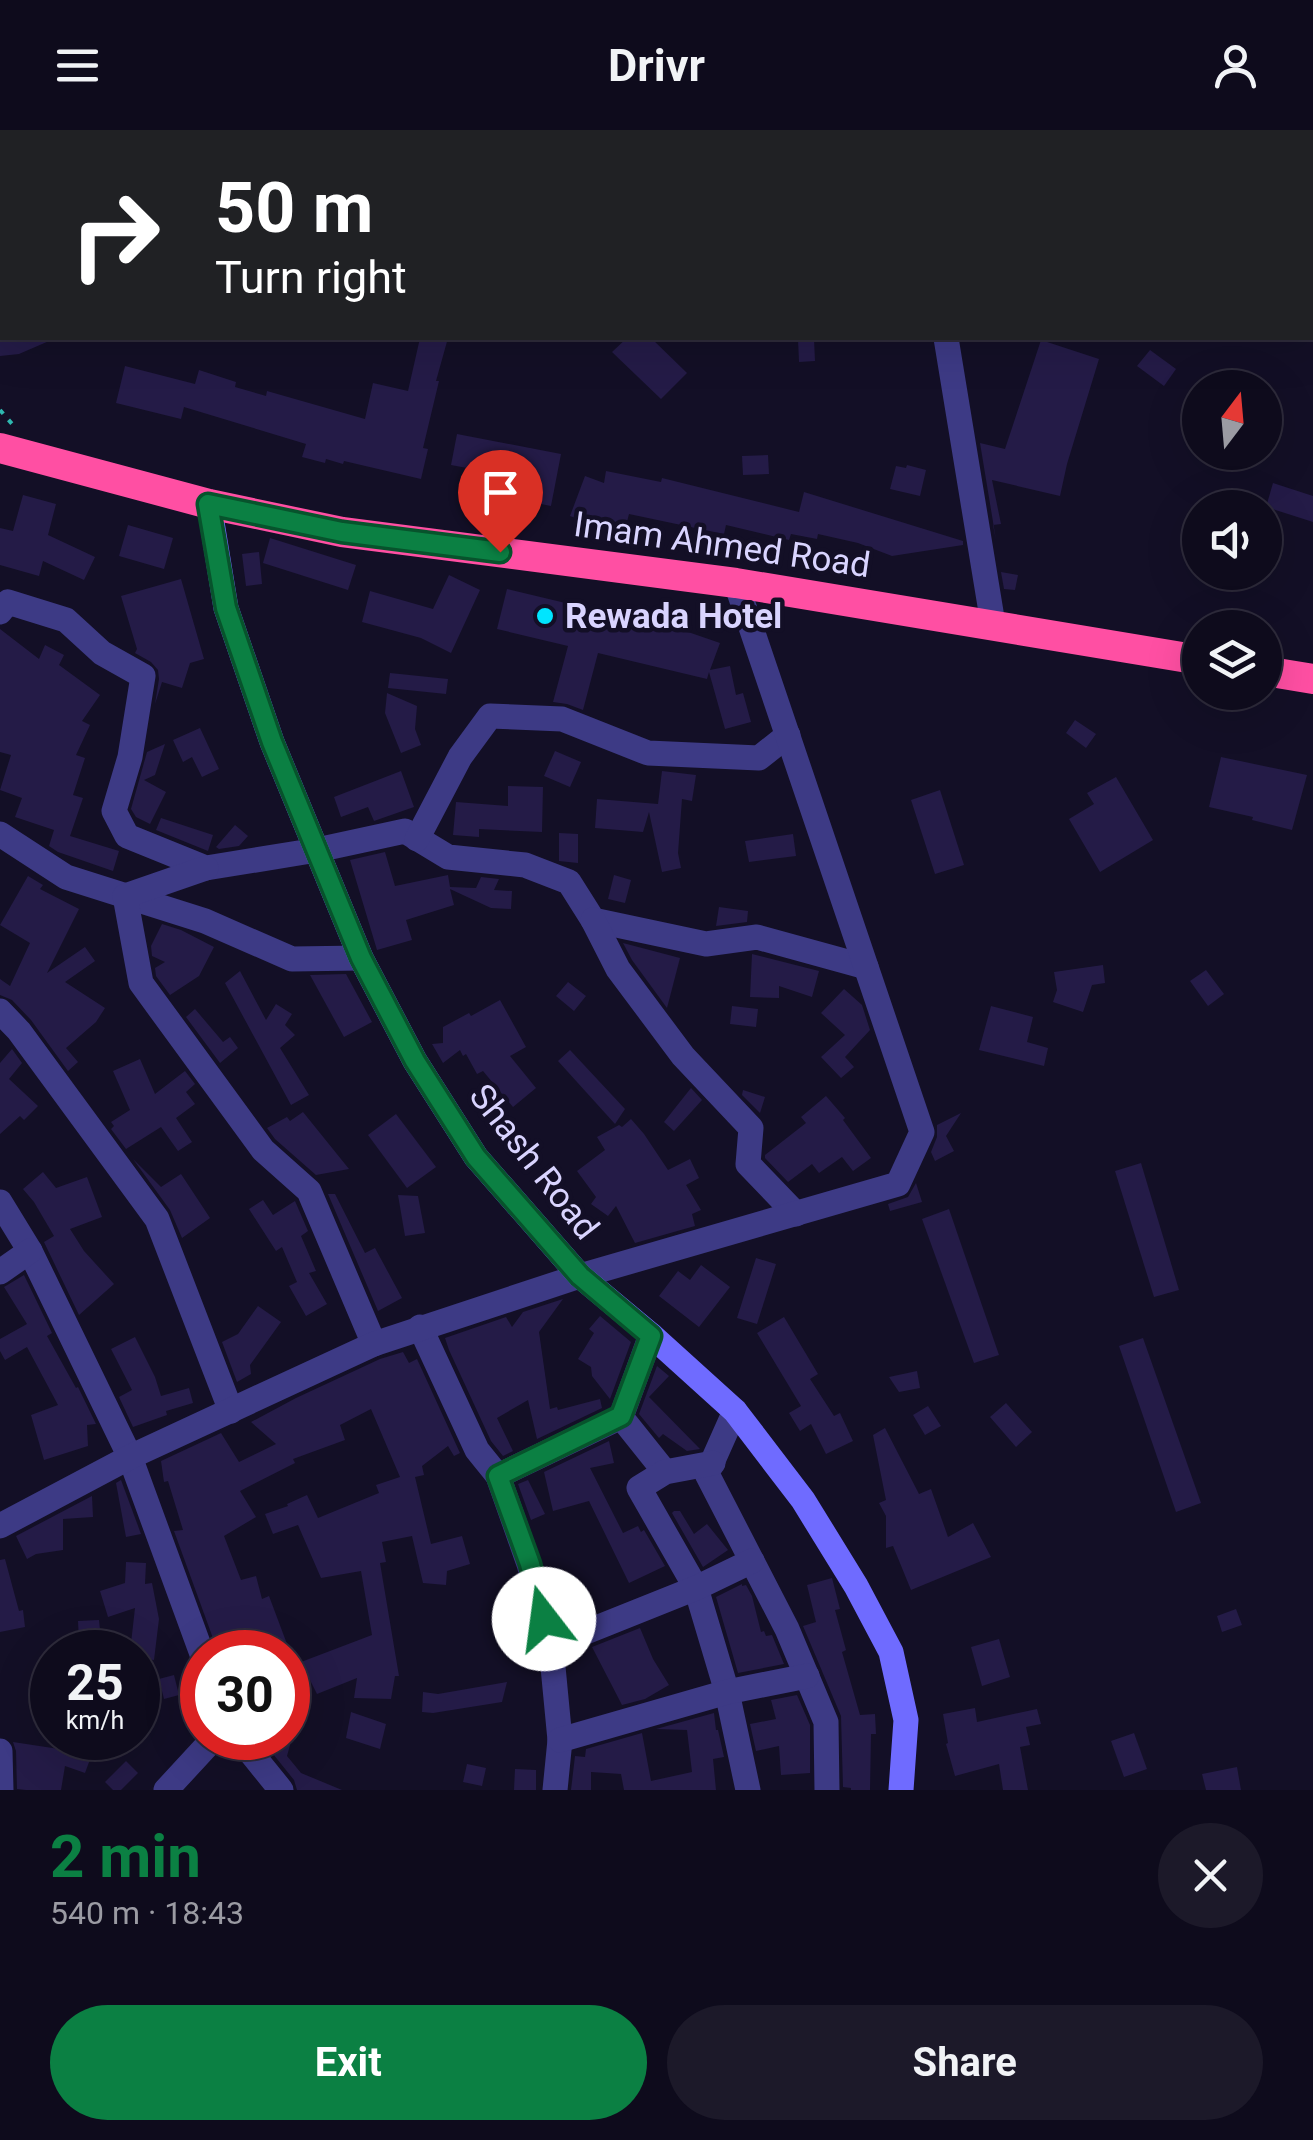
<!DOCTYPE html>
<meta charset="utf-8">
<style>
:root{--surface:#0e0b1c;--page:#1c1929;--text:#f1f3f6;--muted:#9b9ba3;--line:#2e2b3b;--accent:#0b8043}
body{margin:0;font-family:Roboto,sans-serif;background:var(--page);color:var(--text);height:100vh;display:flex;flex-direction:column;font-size:38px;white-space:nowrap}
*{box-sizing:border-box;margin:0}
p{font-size:32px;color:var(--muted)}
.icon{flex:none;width:55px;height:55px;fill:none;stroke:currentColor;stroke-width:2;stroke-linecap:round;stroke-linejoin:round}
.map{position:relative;height:1660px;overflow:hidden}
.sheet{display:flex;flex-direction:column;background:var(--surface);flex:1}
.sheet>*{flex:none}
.banner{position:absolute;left:0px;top:0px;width:1315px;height:210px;box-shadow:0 10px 40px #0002,0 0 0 2px var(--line);background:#202124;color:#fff;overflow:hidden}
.needle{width:65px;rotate:16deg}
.buttons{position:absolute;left:1182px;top:240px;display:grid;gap:20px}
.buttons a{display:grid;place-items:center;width:100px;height:100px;border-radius:50%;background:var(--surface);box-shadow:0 10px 40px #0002,0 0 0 2px var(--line);font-size:50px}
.speed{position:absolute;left:30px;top:1500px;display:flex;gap:20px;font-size:50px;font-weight:700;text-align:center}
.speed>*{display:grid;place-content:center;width:130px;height:130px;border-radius:50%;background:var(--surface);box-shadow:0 10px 40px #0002,0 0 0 2px var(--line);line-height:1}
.speed small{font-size:25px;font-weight:400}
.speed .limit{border:15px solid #d22;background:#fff;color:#111}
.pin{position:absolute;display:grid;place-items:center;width:85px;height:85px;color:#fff;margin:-102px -42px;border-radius:50% 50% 50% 0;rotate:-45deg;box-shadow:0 0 10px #0007}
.pin .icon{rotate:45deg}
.me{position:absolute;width:110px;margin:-55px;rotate:345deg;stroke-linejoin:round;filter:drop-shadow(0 0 8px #0008)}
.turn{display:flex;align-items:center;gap:35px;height:210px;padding:0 50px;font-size:45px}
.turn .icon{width:130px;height:130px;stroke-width:2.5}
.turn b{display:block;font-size:70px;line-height:85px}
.round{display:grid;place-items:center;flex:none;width:105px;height:105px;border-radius:52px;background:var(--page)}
.headline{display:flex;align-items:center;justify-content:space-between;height:170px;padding:0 50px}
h1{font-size:60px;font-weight:700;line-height:75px;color:var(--accent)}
.primary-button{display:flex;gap:20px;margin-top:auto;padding:20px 50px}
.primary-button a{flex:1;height:115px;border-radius:60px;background:var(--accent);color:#fff;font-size:40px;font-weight:700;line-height:115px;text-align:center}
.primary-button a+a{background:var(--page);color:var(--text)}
header{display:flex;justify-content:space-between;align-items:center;height:130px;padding:0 50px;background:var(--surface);font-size:45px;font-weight:700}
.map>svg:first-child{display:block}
.building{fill:#241b47}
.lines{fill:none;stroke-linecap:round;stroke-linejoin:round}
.path{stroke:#2fb8b0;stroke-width:4;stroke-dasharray:5 8;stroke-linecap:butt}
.street{stroke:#3d3a85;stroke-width:25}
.secondary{stroke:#6f6bff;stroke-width:25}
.highway{stroke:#ff4fa3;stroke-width:30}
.route-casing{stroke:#07532c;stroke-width:25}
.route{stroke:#0b8043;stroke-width:18}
.poi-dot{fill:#00e5ff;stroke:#130f26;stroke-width:4}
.labels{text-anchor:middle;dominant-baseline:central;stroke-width:9;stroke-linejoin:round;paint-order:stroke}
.street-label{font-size:35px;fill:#d9d4ff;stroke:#130f26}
.poi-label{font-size:35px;font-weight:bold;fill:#d9d4ff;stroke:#130f26;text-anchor:start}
</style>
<header><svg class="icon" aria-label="menu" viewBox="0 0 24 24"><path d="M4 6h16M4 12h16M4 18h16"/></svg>Drivr<svg class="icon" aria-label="person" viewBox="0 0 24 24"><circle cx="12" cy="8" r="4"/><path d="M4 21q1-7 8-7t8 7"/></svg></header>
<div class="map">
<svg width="1313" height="1660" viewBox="0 0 1313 1660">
<rect width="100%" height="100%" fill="#130f26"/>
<!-- building -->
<g class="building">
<polygon points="0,208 56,208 19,224 0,226"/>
<polygon points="420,208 448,208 436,251 439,251 423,318 428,319 421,349 344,331 343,334 326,329 325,333 302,327 306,314 184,277 181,289 116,273 125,236 195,254 199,240 236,252 235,257 266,266 267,261 365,289 373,253 408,261"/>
<polygon points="627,208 651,208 687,243 661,269 612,222"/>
<polygon points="798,209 814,209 815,231 799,232"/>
<polygon points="1041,210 1099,229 1067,334 1060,366 992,350 1001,394 993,395 996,410 980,313 1005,319"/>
<polygon points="1150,220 1176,239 1164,256 1137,236"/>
<polygon points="457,304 561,324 551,376 500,366 504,345 451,335"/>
<polygon points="768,325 769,344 743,345 742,326"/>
<polygon points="907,335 926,340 920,366 890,359 896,336 906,338"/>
<polygon points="606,341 661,352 662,348 799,382 804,362 963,411 963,415 892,426 858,413 818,404 817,409 791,404 789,410 726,395 724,404 629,384 622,411 603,407 605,399 570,386 585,346 604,353"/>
<polygon points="1273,353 1313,366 1313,392 1266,377"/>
<polygon points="23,365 56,374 48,405 95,427 84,450 43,431 39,446 0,435 0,398 13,401"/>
<polygon points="128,395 173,408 164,439 119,426"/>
<polygon points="270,408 356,435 348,460 263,433"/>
<polygon points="259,422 262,454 246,456 242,424"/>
<polygon points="1001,442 1018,445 1015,460 1004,459"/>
<polygon points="449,445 480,460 451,523 421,508 362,492 370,461 433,479"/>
<polygon points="181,449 204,529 190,533 182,558 162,552 155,574 159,549 158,540 151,532 135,523 137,519 121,466"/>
<polygon points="507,459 691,503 720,513 710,540 730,536 736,565 743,563 751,592 725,599 709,542 707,549 598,523 583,580 567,574 553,572 568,516 497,499"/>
<polygon points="0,499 39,529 45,515 64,525 59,535 100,565 82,591 90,595 76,625 85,628 73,665 83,668 70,706 119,721 113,741 58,722 49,716 54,700 15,687 22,668 0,660 11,625 0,622"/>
<polygon points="390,543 448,549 446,564 388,558"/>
<polygon points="387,563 417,576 415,599 421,615 401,623 385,583"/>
<polygon points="1075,590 1096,604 1086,618 1066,603"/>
<polygon points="200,598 219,639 202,647 192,627 183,632 173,610"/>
<polygon points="165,614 155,645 144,650 166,662 150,694 136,687 131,679 147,622"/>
<polygon points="555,621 581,632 570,657 544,646"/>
<polygon points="1221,627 1307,645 1292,700 1252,690 1253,687 1209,677"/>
<polygon points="401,641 414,677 374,691 368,677 341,687 334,667"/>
<polygon points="662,641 696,645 692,671 682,669 678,723 681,738 662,742 649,682 643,702 595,698 597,669 658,674"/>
<polygon points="1116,647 1153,710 1100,742 1069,689 1094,674 1087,663"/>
<polygon points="508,656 543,657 542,702 479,699 479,707 453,705 456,672 508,676"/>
<polygon points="940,660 964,735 935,744 911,670"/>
<polygon points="161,688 213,705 208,721 156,700"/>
<polygon points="235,695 248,706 239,716 219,719 216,717"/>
<polygon points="559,703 578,704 578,733 559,731"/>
<polygon points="793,704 796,726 749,732 745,711"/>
<polygon points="385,722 395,756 448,745 450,757 476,758 481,747 499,749 494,760 512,761 511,779 491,778 450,759 454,775 406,790 412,810 377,820 350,730"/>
<polygon points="614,745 631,750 625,773 608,769"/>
<polygon points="28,746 43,755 40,759 79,779 47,843 85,817 95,831 65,852 105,878 96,892 66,918 78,932 68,941 31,890 12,870 0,865 0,849 10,856 30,813 0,795"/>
<polygon points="719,777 748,781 747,792 716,796"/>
<polygon points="162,794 181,800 214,817 199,846 170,865 156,846 155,838 165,832 152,826 151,816"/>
<polygon points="623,813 680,828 667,878 632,830"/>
<polygon points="752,824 819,841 812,867 779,856 779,868 750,867"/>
<polygon points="1103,835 1105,853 1092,855 1083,882 1053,872 1057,860 1054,842"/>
<polygon points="1206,840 1224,864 1208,876 1190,851"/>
<polygon points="240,841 266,890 276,874 292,884 285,895 295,905 280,918 309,965 291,975 225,853"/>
<polygon points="346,844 372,892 344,907 310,845"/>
<polygon points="568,852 586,866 574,881 556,866"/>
<polygon points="844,859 862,875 870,900 845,927 854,937 841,948 821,927 845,905 821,883"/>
<polygon points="500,870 526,917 510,926 536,958 513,977 483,941 477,944 466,924 463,926 460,920 443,933 432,914 443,913 443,897 469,883 471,886"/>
<polygon points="732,876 758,879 756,897 730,894"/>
<polygon points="991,876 1033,887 1027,912 1048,918 1044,936 979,920"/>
<polygon points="195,879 223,912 230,907 238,918 220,933 186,887"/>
<polygon points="12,919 22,933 9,949 38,976 24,990 20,986 0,1004 0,933"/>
<polygon points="570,920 625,979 615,994 558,931"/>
<polygon points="140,929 155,964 185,941 195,954 186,962 195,974 176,988 192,1012 178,1021 161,997 126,1019 111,999 114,996 111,992 130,980 113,941"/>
<polygon points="691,958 702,970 674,1001 664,992"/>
<polygon points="743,960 765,967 760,983 742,965"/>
<polygon points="826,966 845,988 843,990 871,1028 853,1041 842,1027 819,1043 812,1034 788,1052 765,1028 765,1025 806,993 801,987"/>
<polygon points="303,982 349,1039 316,1045 275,1009 267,998 287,987 290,991"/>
<polygon points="961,983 946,1006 954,1021 935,1031 931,1022 937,1007 937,995"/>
<polygon points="396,984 436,1037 407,1058 368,1005"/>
<polygon points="631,989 644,1004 668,1040 690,1029 699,1048 686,1055 701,1080 692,1084 695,1096 635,1113 616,1076 608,1086 591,1074 596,1067 577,1041 605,1020 597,1007 619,995 622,997"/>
<polygon points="133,1029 161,1057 181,1044 210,1088 182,1108 170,1080"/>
<polygon points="1141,1033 1179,1160 1154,1167 1115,1041"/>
<polygon points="43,1042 56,1058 87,1047 102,1087 70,1099 84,1121 114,1154 79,1185 44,1112 54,1106 34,1072 23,1059"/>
<polygon points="916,1053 922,1072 890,1081 888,1074 908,1067"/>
<polygon points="328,1064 335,1064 365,1123 375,1118 402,1168 378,1181"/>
<polygon points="398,1065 418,1066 425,1103 405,1106"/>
<polygon points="263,1070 273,1085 295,1071 308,1101 301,1106 316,1141 309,1143 327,1174 306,1186 289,1156 297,1152 282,1117 276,1121 249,1079"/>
<polygon points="949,1079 999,1225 974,1233 922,1089"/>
<polygon points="756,1128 776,1134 757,1194 737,1188"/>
<polygon points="701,1135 730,1157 699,1197 659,1166 678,1141 690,1150"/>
<polygon points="24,1145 52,1203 47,1206 76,1258 78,1257 96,1294 87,1295 88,1316 44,1330 31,1285 58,1275 27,1217 5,1230 0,1221 0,1209 27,1194 4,1157"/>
<polygon points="563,1169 539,1202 550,1279 557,1277 558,1280 600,1269 602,1278 537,1309 528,1270 497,1288 513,1321 503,1326 491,1311 449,1220 445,1208 506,1187 512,1197 523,1182"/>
<polygon points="258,1176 281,1192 250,1235 251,1244 237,1252 222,1212 238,1204"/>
<polygon points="600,1186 631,1212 610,1269 592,1246 591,1237 578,1229 594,1203 589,1199"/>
<polygon points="784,1187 818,1244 810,1249 834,1286 840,1283 853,1311 826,1324 811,1294 800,1301 789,1283 801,1276 757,1203"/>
<polygon points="135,1207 155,1247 161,1266 189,1258 193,1273 166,1281 167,1285 133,1297 119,1267 132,1260 111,1219"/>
<polygon points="1143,1208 1201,1373 1176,1382 1119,1216"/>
<polygon points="403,1222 409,1233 417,1229 460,1323 454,1326 448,1316 422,1336 424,1345 415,1347 431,1414 462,1406 470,1434 447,1441 446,1455 423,1453 412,1406 382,1412 386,1432 380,1433 399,1546 395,1546 391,1569 354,1568 357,1548 317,1564 301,1532 372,1505 361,1441 321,1448 298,1395 273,1404 265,1384 288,1376 287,1374 307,1365 318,1388 379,1363 376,1355 400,1347 371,1279 340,1295 345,1310 293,1329 295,1333 240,1361 256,1387 224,1406 241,1450 256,1446 262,1469 269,1466 290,1522 218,1522 174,1401 183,1400 168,1351 164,1352 161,1331 221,1303 239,1332 276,1314 251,1292 296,1268 380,1229"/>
<polygon points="657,1236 669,1246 649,1267 700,1319 687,1321 663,1304 659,1308 639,1284"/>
<polygon points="917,1241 920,1258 899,1262 889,1247"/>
<polygon points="1006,1273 1032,1302 1016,1317 990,1287"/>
<polygon points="928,1276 941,1296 925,1305 913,1285"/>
<polygon points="885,1298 919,1364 931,1359 948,1407 973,1393 991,1427 911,1460 893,1416 886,1418 886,1386 879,1373 886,1370 873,1305"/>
<polygon points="609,1311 614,1333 590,1338 623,1403 638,1396 641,1402 644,1400 665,1436 629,1453 589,1371 553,1381 544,1342"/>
<polygon points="121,1350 141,1404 126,1407 116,1353"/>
<polygon points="528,1350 545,1384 531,1390 518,1354"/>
<polygon points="92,1366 93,1387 63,1389 63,1420 36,1424 27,1429 16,1406"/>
<polygon points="674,1381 680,1381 694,1404 707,1394 728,1420 703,1437 672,1383"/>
<polygon points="5,1429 19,1481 23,1480 25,1497 0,1502 0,1430"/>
<polygon points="126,1432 146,1433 145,1454 152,1453 159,1489 154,1530 138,1528 138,1522 130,1522 135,1478 108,1487 100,1461 125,1453"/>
<polygon points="832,1448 840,1479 835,1480 846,1520 842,1522 860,1585 875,1584 876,1604 871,1604 870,1660 851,1660 851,1658 843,1657 841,1586 803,1496 816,1492 807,1455"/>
<polygon points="742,1454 742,1456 746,1455 752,1466 761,1502 764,1501 766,1506 772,1505 784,1534 738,1543 716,1467"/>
<polygon points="1236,1479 1242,1495 1222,1502 1217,1486"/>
<polygon points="99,1490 101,1509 79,1511 78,1491"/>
<polygon points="640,1498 653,1529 669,1555 645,1569 622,1575 592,1517"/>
<polygon points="999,1509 1010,1547 982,1556 971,1517"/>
<polygon points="174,1545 179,1565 164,1569 159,1549"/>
<polygon points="507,1552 502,1572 433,1583 422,1582 423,1562 438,1564"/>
<polygon points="797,1565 810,1595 810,1643 781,1645 779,1616 756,1621 750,1594 776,1589 771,1570"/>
<polygon points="975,1578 977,1592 1037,1579 1041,1594 1026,1597 1030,1615 1020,1617 1028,1660 1003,1660 999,1634 955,1646 946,1614 948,1613 943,1584"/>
<polygon points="351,1582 386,1594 380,1619 346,1608"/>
<polygon points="714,1583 716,1600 718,1600 724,1627 713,1629 716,1660 624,1660 621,1644 591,1642 591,1660 571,1660 575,1626 585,1627 586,1619 642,1603 651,1651 692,1642 687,1600 656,1599"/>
<polygon points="295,1597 287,1626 301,1643 342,1660 297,1660 294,1650 269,1619 282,1608 288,1608 288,1603"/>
<polygon points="1134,1603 1147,1639 1124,1647 1111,1611"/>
<polygon points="13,1612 92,1624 85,1643 65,1636 61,1660 26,1660 17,1659 16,1621"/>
<polygon points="126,1631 138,1643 121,1660 113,1660 105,1652"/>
<polygon points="467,1634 486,1638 482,1656 463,1652"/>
<polygon points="1237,1637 1241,1660 1206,1660 1202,1644"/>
<polygon points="515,1639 536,1640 536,1660 514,1660"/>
</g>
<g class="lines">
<!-- path -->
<polyline class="path" points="0,280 13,295"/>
<!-- street -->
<g class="street">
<polyline points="137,0 137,2"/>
<polyline points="251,0 263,2"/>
<polyline points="417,2 418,0"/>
<polyline points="0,173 2,172"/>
<polyline points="946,208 993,494"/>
<polyline points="0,482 8,472 66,490 102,523 143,546 130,627 114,681 127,706 206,738 317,720 405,701 448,727 525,735 569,752 593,790 706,814 757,807 866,837"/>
<polyline points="0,704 66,747 205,791 292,829 361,828"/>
<polyline points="417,709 460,627 490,586 562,589 648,623 759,628 788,605"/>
<polyline points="206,738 125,766 141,853 263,1020 309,1061 374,1214"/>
<polyline points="593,790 618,839 683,926 751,998 748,1034 796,1084"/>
<polyline points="0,881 19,901 157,1089 231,1281"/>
<polyline points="0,1072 30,1121 130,1327 202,1524"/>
<polyline points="0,1142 30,1121"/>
<polyline points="420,1197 477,1320 498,1346 529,1434 551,1516 560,1610 555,1660"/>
<polyline points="651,1205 621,1287 665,1342"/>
<polyline points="735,1281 707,1344 787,1499 826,1592 827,1660"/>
<polyline points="713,1333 665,1342 639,1358 696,1458 727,1562 748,1660"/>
<polyline points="498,1346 621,1287"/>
<polyline points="0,1396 130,1327 374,1214 580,1146 898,1054 922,1002 736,453"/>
<polyline points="551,1516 696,1458 752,1431"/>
<polyline points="239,1608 281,1660"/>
<polyline points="560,1610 727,1562 807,1546"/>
<polyline points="0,1621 1,1660"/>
<polyline points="166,1660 214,1608"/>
</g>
<!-- secondary -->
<polyline class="secondary" points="209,374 226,478 272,612 361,828 415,931 476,1027 580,1146 651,1205 735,1281 803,1370 856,1456 891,1522 906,1590 901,1660"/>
<!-- highway -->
<g class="highway">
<polyline points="0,318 209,374 342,402 736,453 1200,530"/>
<polyline points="1265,541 1313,549"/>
</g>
</g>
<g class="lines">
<!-- route casing -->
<g class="route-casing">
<polyline id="route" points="500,422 342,402 208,374 226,478 272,612 361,828 415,931 476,1027 580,1146 651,1206 621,1286 498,1346 530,1434 544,1489"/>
</g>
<!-- route -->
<use href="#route" class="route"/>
</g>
<!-- markers -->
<circle class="poi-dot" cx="545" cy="486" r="10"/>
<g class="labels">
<!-- street labels -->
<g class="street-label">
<text transform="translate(722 415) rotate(8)">Imam Ahmed Road</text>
<text transform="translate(534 1032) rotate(52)">Shash Road</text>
</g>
<!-- poi labels -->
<g class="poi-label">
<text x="565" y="486">Rewada Hotel</text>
</g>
</g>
</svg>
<div class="buttons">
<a><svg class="needle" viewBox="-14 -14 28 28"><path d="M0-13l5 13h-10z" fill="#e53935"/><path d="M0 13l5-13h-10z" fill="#9b9ba3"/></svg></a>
<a><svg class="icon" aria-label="sound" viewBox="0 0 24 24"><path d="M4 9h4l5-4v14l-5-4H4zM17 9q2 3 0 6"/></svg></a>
<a><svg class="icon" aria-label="layers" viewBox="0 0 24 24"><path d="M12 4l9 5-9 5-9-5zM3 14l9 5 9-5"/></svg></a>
</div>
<div class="speed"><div>25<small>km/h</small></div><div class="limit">30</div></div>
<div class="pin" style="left:500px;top:422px;background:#d93025"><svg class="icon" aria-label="arrive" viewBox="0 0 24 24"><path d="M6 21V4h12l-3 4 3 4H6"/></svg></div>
<svg class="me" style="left:544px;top:1489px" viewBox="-20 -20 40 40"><circle r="19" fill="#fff"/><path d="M0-13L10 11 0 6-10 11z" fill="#0b8043"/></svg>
<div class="banner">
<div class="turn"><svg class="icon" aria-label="right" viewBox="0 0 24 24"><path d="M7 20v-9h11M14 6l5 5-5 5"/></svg><div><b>50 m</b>Turn right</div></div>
</div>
</div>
<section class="sheet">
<div class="headline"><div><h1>2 min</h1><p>540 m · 18:43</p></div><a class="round"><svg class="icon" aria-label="close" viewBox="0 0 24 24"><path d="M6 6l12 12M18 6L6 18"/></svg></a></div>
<div class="primary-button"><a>Exit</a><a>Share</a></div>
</section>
